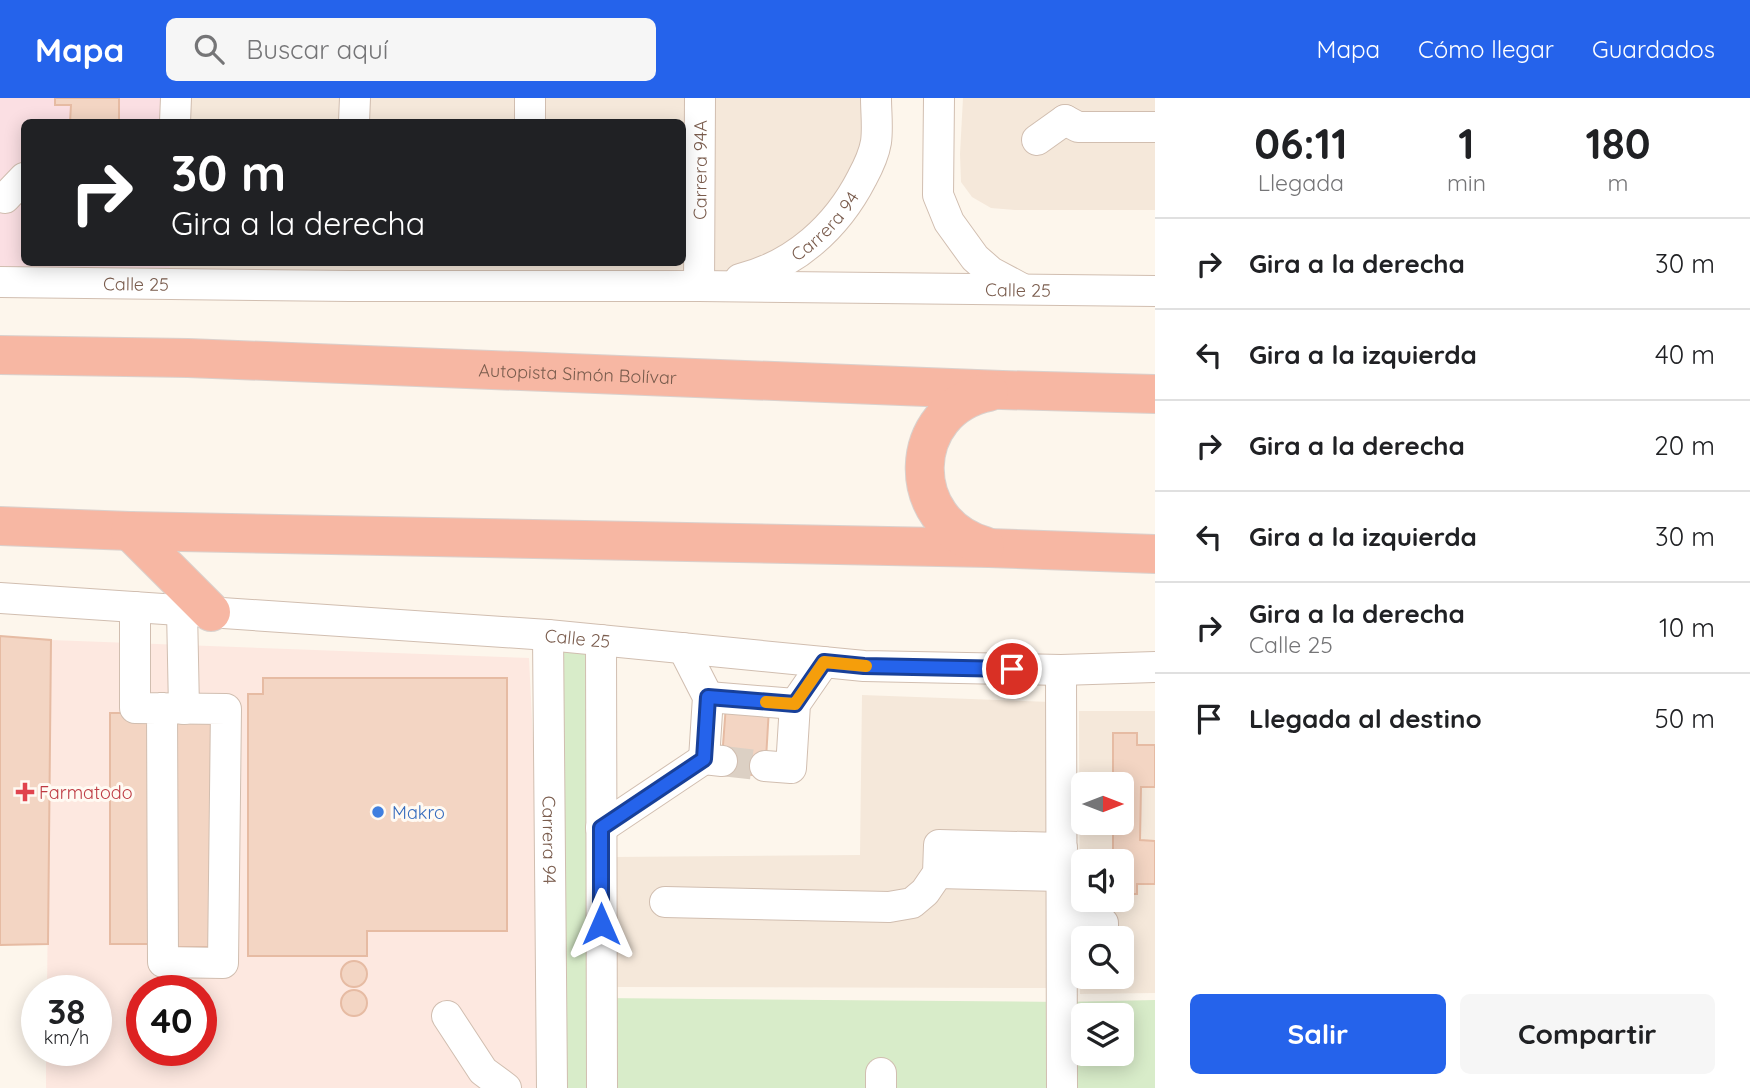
<!DOCTYPE html>
<html lang="es">
<meta charset="utf-8">
<style>
:root{--surface:#fff;--page:#f6f6f6;--text:#202124;--muted:#757577;--line:#e0e0e0;--accent:#2563eb}
body{margin:0;font-family:Quicksand,sans-serif;background:var(--page);color:var(--text);height:100vh;display:flex;flex-direction:column;font-size:26px;white-space:nowrap}
*{box-sizing:border-box;margin:0}
p{font-size:23px;color:var(--muted)}
.icon{flex:none;width:38px;height:38px;fill:none;stroke:currentColor;stroke-width:2;stroke-linecap:round;stroke-linejoin:round}
.map{position:relative;flex:1;overflow:hidden}
.side{display:flex;flex-direction:column;background:var(--surface);width:595px}
.side>*{flex:none}
.banner{position:absolute;left:21px;top:21px;width:665px;height:147px;border-radius:10px;box-shadow:0 4px 18px #0003;background:#202124;color:#fff;overflow:hidden}
.needle{width:46px;rotate:90deg}
.tools{position:absolute;left:1071px;top:674px;display:grid;gap:14px}
.tools a{display:grid;place-items:center;width:63px;height:63px;border-radius:10px;background:var(--surface);box-shadow:0 4px 18px #0003;font-size:35px}
.speed{position:absolute;left:21px;top:877px;display:flex;gap:14px;font-size:35px;font-weight:700;text-align:center}
.speed>*{display:grid;place-content:center;width:91px;height:91px;border-radius:50%;background:var(--surface);box-shadow:0 4px 18px #0003;line-height:1}
.speed small{font-size:18px;font-weight:400}
.speed .limit{border:10px solid #d22;background:#fff;color:#111}
.pin{position:absolute;display:grid;place-items:center;width:60px;height:60px;color:#fff;margin:-30px;border:4px solid #fff;border-radius:50%;box-shadow:0 2px 7px #0007}
.me{position:absolute;width:77px;margin:-38px;rotate:0deg;stroke-linejoin:round;filter:drop-shadow(0 0 5px #0008)}
.turn{display:flex;align-items:center;gap:24px;height:147px;padding:0 35px;font-size:32px}
.turn .icon{width:91px;height:91px;stroke-width:2.5}
.turn b{display:block;font-size:49px;line-height:60px}
.eta{display:flex;justify-content:space-evenly;align-items:center;height:119px;text-align:center}
.eta b{font-size:42px;font-weight:800;line-height:49px}
.button{display:flex;gap:14px;margin-top:auto;padding:14px 35px}
.button a{flex:1;height:80px;border-radius:10px;background:var(--accent);color:#fff;font-size:28px;font-weight:800;line-height:80px;text-align:center}
.button a+a{background:var(--page);color:var(--text)}
ul{padding:0;list-style:none}
li{display:flex;align-items:center;gap:21px;height:91px;padding:0 35px;border-top:2px solid var(--line)}
li div{flex:1}
li b{display:block;font-size:26px}
li em{font-style:normal}
header{display:flex;align-items:center;gap:42px;box-sizing:border-box;height:98px;padding:0 35px;background:var(--accent);color:#fff}
header strong{font-size:33px}
nav{display:flex;gap:38px;margin-inline-start:auto;font-size:24px}
.search{width:490px;height:63px;background:var(--page);display:flex;align-items:center;gap:18px;box-sizing:border-box;padding:0 24px;border-radius:10px;color:var(--muted);font-size:26px}
main{display:flex;flex:1;min-height:0}
.map>svg:first-child{display:block}
.residential{fill:#f5e8da;fill-rule:evenodd}
.commercial{fill:#fde8e0;fill-rule:evenodd}
.medical{fill:#fbdfe3}
.green{fill:#d8ecc9;fill-rule:evenodd}
.building{fill:#f3d5c3;stroke:#e6bba3;stroke-width:2}
.lines{fill:none;stroke-linecap:round;stroke-linejoin:round}
.minor-tunnel{stroke:#dcd0c4;stroke-width:30;stroke-dasharray:30 15;stroke-linecap:butt}
.minor-casing{stroke:#d1beb0;stroke-width:32}
.highway-casing{stroke:#dad1cd;stroke-width:40}
.minor{stroke:#fff;stroke-width:30}
.highway{stroke:#f7b7a3;stroke-width:38}
.route-casing{stroke:#184099;stroke-width:18}
.route{stroke:#2563eb;stroke-width:12}
.slow{stroke:#f59e0b;stroke-width:12}
.health-dot{fill:#e0444e;stroke:#fffaf3;stroke-width:2.5}
.shop-dot{fill:#3f7fe0;stroke:#fffaf3;stroke-width:2.5}
.labels{text-anchor:middle;dominant-baseline:central;stroke-width:6;stroke-linejoin:round;paint-order:stroke}
.street-label{font-size:18px;fill:#7a5c4d;stroke:#fffaf3}
.health-label{font-size:18px;fill:#be3a42;stroke:#fffaf3;text-anchor:start}
.shop-label{font-size:18px;fill:#366cbe;stroke:#fffaf3;text-anchor:start}
</style>
<header>
<strong>Mapa</strong>
<div class="search"><svg class="icon" aria-label="search" viewBox="0 0 24 24"><circle cx="10" cy="10" r="6"/><path d="M15 15l6 6"/></svg>Buscar aquí</div>
<nav><a>Mapa</a><a>Cómo llegar</a><a>Guardados</a></nav>
</header>
<main>
<div class="map">
<svg width="1155" height="990" viewBox="0 0 1155 990">
<rect width="100%" height="100%" fill="#fdf6ec"/>
<!-- residential -->
<g class="residential">
<polygon points="176,0 876,0 854,97 753,178 169,185 170,164 682,164 682,24 175,24"/>
<polygon points="963,0 1155,0 1155,112 1015,112 991,110 972,99 961,84 960,56"/>
<polygon points="862,597 1051,604 1049,890 614,889 614,759 860,757"/>
<path d="M1079 613H1155V895L1080 896ZM1083 686H1122V724H1083ZM1083 763H1122V802H1083ZM1083 840H1122V878H1083Z"/>
</g>
<!-- commercial -->
<path class="commercial" d="M51 542 529 560 550 990H46V952H96V892H47ZM142 892H201V952H142Z"/>
<!-- medical -->
<polygon class="medical" points="0,0 176,0 175,24 24,24 24,164 170,165 169,185 0,184"/>
<!-- green -->
<path class="green" d="M548 537 601 542V900L1062 904 1155 902V990H552ZM1083 917H1122V956H1083Z"/>
<!-- building -->
<g class="building">
<polygon points="55,0 119,0 119,24 70,24 71,7 55,7"/>
<polygon points="0,538 51,542 48,846 0,847"/>
<polygon points="263,580 507,580 507,833 367,833 367,858 248,858 248,596 263,596"/>
<polygon points="726,607 769,610 765,678 721,674"/>
<rect x="110" y="615" width="42" height="231"/>
<polygon points="172,618 211,618 210,849 172,849"/>
<polygon points="1113,635 1137,635 1137,647 1155,647 1155,689 1141,689 1140,742 1155,743 1155,786 1137,786 1137,796 1122,796 1122,763 1113,763 1113,724 1122,724 1122,686 1113,686"/>
<circle cx="354" cy="876" r="13"/>
<circle cx="354" cy="905" r="13"/>
</g>
<g class="lines">
<!-- minor-tunnel -->
<polyline class="minor-tunnel" points="722,663 765,668"/>
<!-- minor casing -->
<g class="minor-casing">
<g id="minor">
<polyline points="939,0 938,97 949,124 975,160 991,174 1021,190"/>
<polyline points="1065,22 1078,29 1155,29"/>
<polyline points="175,24 176,0"/>
<polyline points="354,24 355,0"/>
<polyline points="530,24 530,0"/>
<polyline points="1037,42 1065,22"/>
<polyline points="5,100 24,80"/>
<path id="s1" d="M740 181C795 167 837 129 862 80 868 69 874 56 876 44 878 30 876 14 876 0"/>
<path id="s2" d="M0 184 350 188H699L1155 193"/>
<path id="s3" d="M699 188 700 0"/>
<path id="s4" d="M0 500 548 537 864 568 1061 572 1155 569"/>
<polyline points="135,509 135,610 226,611 223,865 163,864 162,610"/>
<polyline points="182,512 184,611"/>
<path id="s5" d="M548 537 552 990"/>
<polyline points="601,542 602,990"/>
<polyline points="683,550 708,599 704,661 722,663"/>
<polyline points="1061,572 1062,990"/>
<polyline points="708,599 795,606"/>
<polyline points="765,668 791,670 795,606 824,564"/>
<polyline points="601,730 704,661"/>
<polyline points="938,775 1062,778"/>
<polyline points="665,804 889,809 912,805 925,794 938,775 939,747 1062,750"/>
<polyline points="1062,822 1103,825 1103,840"/>
<polyline points="447,918 483,973 506,990"/>
<polyline points="881,975 881,990"/>
</g>
</g>
<!-- highway casing -->
<g class="highway-casing">
<g id="highway">
<path id="s6" d="M0 257 188 260 1002 292 1155 296"/>
<polyline points="0,428 130,433 989,450 1155,456"/>
<polyline points="130,433 211,514"/>
<path d="M985 448C903 425 905 311 989 294"/>
</g>
</g>
<!-- minor -->
<use href="#minor" class="minor"/>
<!-- highway -->
<use href="#highway" class="highway"/>
</g>
<g class="lines">
<!-- route casing -->
<g class="route-casing">
<polyline id="route" points="601,826 601,730 704,661 708,599 795,606 824,564 864,568 1012,571"/>
</g>
<!-- route -->
<use href="#route" class="route"/>
<!-- slow -->
<polyline class="slow" points="766,604 795,606 824,564 866,568"/>
</g>
<!-- markers -->
<path class="health-dot" d="M21.5 683.5h7v7h7v7h-7v7h-7v-7h-7v-7h7z"/>
<circle class="shop-dot" cx="378" cy="714" r="7"/>
<g class="labels">
<!-- street labels -->
<g class="street-label">
<text stroke="none"><textPath href="#s3" startOffset="116">Carrera 94A</textPath></text>
<text stroke="none"><textPath href="#s1" startOffset="102">Carrera 94</textPath></text>
<text stroke="none"><textPath href="#s2" startOffset="136">Calle 25</textPath></text>
<text stroke="none"><textPath href="#s2" startOffset="1018">Calle 25</textPath></text>
<text stroke="none"><textPath href="#s6" startOffset="578">Autopista Simón Bolívar</textPath></text>
<text stroke="none"><textPath href="#s4" startOffset="579">Calle 25</textPath></text>
<text stroke="none"><textPath href="#s5" startOffset="205">Carrera 94</textPath></text>
</g>
<!-- health labels -->
<g class="health-label">
<text x="39" y="694">Farmatodo</text>
</g>
<!-- shop labels -->
<g class="shop-label">
<text x="392" y="714">Makro</text>
</g>
</g>
</svg>
<div class="tools">
<a><svg class="needle" viewBox="-14 -14 28 28"><path d="M0-13l5 13h-10z" fill="#e53935"/><path d="M0 13l5-13h-10z" fill="#757577"/></svg></a>
<a><svg class="icon" aria-label="sound" viewBox="0 0 24 24"><path d="M4 9h4l5-4v14l-5-4H4zM17 9q2 3 0 6"/></svg></a>
<a><svg class="icon" aria-label="search" viewBox="0 0 24 24"><circle cx="10" cy="10" r="6"/><path d="M15 15l6 6"/></svg></a>
<a><svg class="icon" aria-label="layers" viewBox="0 0 24 24"><path d="M12 4l9 5-9 5-9-5zM3 14l9 5 9-5"/></svg></a>
</div>
<div class="speed"><div>38<small>km/h</small></div><div class="limit">40</div></div>
<div class="pin" style="left:1012px;top:571px;background:#d93025"><svg class="icon" aria-label="arrive" viewBox="0 0 24 24"><path d="M6 21V4h12l-3 4 3 4H6"/></svg></div>
<svg class="me" style="left:601px;top:826px" viewBox="-20 -20 40 40"><path d="M0-17L14 15 0 8-14 15z" fill="#2563eb" stroke="#fff" stroke-width="4"/></svg>
<div class="banner">
<div class="turn"><svg class="icon" aria-label="right" viewBox="0 0 24 24"><path d="M7 20v-9h11M14 6l5 5-5 5"/></svg><div><b>30 m</b>Gira a la derecha</div></div>
</div>
</div>
<section class="side">
<div class="eta">
<div><b>06:11</b><p>Llegada</p></div>
<div><b>1</b><p>min</p></div>
<div><b>180</b><p>m</p></div>
</div>
<ul>
<li><svg class="icon" aria-label="right" viewBox="0 0 24 24"><path d="M7 20v-9h11M14 6l5 5-5 5"/></svg><div><b>Gira a la derecha</b></div><em>30 m</em></li>
<li><svg class="icon" aria-label="left" viewBox="0 0 24 24"><path d="M17 20v-9H6M10 6l-5 5 5 5"/></svg><div><b>Gira a la izquierda</b></div><em>40 m</em></li>
<li><svg class="icon" aria-label="right" viewBox="0 0 24 24"><path d="M7 20v-9h11M14 6l5 5-5 5"/></svg><div><b>Gira a la derecha</b></div><em>20 m</em></li>
<li><svg class="icon" aria-label="left" viewBox="0 0 24 24"><path d="M17 20v-9H6M10 6l-5 5 5 5"/></svg><div><b>Gira a la izquierda</b></div><em>30 m</em></li>
<li><svg class="icon" aria-label="right" viewBox="0 0 24 24"><path d="M7 20v-9h11M14 6l5 5-5 5"/></svg><div><b>Gira a la derecha</b><p>Calle 25</p></div><em>10 m</em></li>
<li><svg class="icon" aria-label="arrive" viewBox="0 0 24 24"><path d="M6 21V4h12l-3 4 3 4H6"/></svg><div><b>Llegada al destino</b></div><em>50 m</em></li>
</ul>
<div class="button"><a>Salir</a><a>Compartir</a></div>
</section>
</main>
